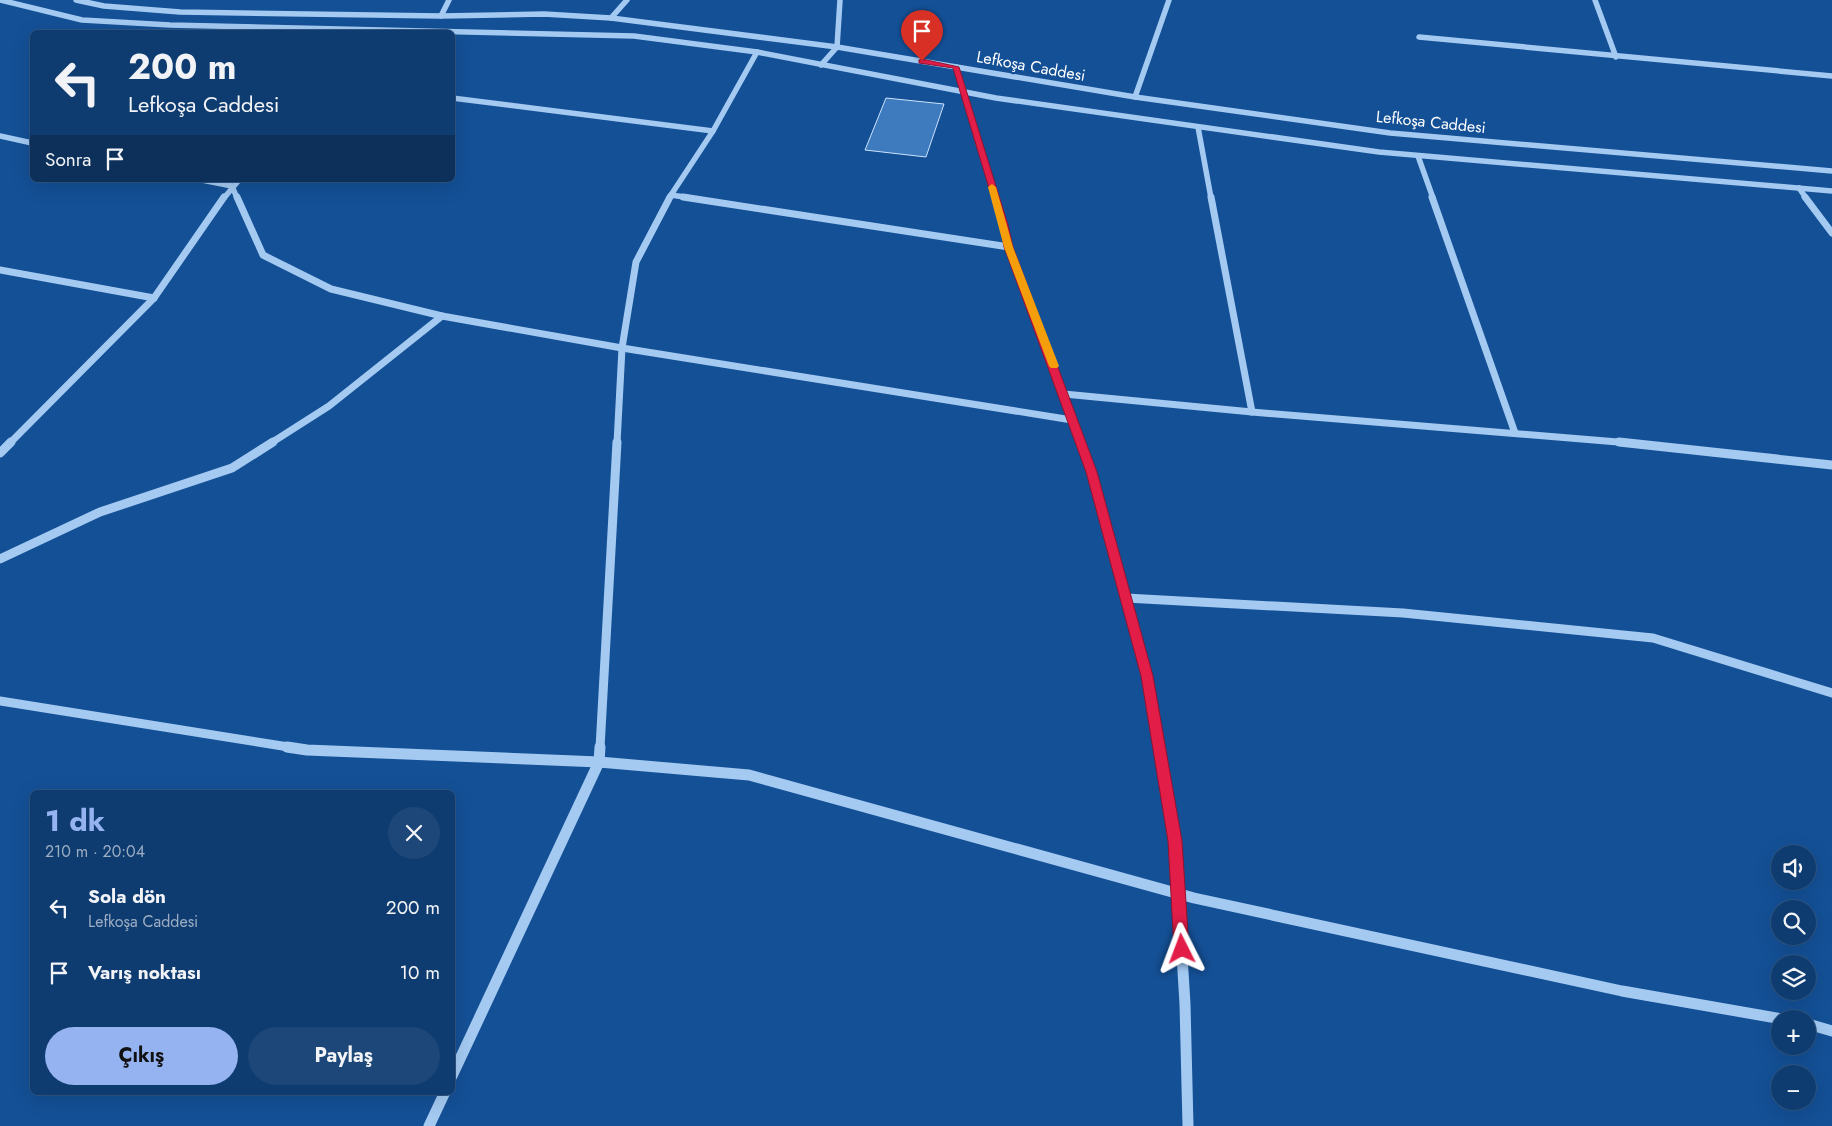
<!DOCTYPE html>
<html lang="tr">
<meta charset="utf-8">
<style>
:root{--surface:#0f3c70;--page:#1d4778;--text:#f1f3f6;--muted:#9badc3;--line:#2f5683;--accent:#95b2f1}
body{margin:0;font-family:Jost,sans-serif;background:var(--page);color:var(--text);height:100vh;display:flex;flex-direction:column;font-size:19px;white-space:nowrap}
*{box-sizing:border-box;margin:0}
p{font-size:16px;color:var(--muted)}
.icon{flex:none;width:28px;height:28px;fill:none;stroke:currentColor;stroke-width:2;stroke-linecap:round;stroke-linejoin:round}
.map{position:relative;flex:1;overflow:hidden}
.drawer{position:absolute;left:30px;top:790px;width:425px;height:305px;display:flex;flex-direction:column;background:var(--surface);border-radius:8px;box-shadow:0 5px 20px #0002,0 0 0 1px var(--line)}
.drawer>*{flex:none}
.banner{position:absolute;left:30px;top:30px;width:425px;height:152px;border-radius:8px;box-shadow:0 5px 20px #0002,0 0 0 1px var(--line);background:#0f3c70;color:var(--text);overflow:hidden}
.tools{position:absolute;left:1771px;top:845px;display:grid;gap:10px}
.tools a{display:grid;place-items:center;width:45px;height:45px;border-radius:50%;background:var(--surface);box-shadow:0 5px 20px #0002,0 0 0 1px var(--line);font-size:25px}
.pin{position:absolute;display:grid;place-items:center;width:42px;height:42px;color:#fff;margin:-51px -21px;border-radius:50% 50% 50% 0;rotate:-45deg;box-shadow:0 0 5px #0007}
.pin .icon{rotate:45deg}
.me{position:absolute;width:55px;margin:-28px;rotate:357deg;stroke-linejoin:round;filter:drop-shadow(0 0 4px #0008)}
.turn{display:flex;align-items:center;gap:18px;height:105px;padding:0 15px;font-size:22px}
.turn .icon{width:65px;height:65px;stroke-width:2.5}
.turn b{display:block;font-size:35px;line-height:42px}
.then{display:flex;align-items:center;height:48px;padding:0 15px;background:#0003;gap:10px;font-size:19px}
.round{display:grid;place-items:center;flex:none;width:52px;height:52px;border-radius:26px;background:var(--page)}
.summary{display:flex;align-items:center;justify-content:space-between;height:85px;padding:0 15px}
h1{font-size:30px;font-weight:700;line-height:38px;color:var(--accent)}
.action{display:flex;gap:10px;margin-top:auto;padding:10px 15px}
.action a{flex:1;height:58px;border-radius:30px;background:var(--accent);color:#111;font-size:20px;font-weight:700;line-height:58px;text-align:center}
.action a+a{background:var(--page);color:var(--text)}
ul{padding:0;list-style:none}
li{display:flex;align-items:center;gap:15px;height:65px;padding:0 15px}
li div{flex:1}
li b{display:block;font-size:19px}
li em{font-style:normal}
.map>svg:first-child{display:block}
.building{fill:#3d7abe;stroke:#cce3fd}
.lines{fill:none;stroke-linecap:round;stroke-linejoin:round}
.minor-far3{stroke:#a4caf2;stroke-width:5.5}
.minor-far2{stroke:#a4caf2;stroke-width:7}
.minor-far1{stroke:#a4caf2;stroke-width:9}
.minor{stroke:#a4caf2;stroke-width:11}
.route{fill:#e11d48;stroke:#92132f}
.slow{fill:#f59e0b}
.labels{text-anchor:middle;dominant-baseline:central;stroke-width:4.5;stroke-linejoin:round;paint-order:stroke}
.far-street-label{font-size:16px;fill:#fff;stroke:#145096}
</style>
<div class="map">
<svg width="1832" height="1126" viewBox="0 0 1832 1126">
<rect width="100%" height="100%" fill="#145096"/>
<!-- building -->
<polygon class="building" points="886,98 944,104 926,157 865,150"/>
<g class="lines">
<!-- minor-far3 -->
<g class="minor-far3">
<polyline points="0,0 82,20 170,25 634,36 757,52 996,98 1379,152 1832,191"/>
<polyline points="76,0 104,6 180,12 441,16 544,14 611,18 837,47 1135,97 1390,133 1832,171"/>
<polyline points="1595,0 1616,57"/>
<polyline points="441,16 449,0"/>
<polyline points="611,18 627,0"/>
<polyline points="1419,37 1832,76"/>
<polyline points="821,65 837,47 840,0"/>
<polyline points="956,67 996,198"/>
<polyline points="1135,97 1169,0"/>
<polyline points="452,98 713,131"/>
<polyline points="1198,127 1211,198"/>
<polyline points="0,136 32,143"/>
<polyline points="1418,156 1433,198"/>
<polyline points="202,180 232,186 237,198"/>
<polyline points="1799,188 1806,198"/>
<polyline points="671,195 691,198"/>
<polyline points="224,198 239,180"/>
<polyline points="669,198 713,131 757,52"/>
</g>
<!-- minor-far2 -->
<g class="minor-far2">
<polyline points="237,197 263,255 331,289 442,316 622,348 1072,420"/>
<polyline points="683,197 1009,247"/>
<polyline points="995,197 1009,247 1081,443"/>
<polyline points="1211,197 1252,412"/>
<polyline points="1432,197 1515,433"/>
<polyline points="1805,197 1832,233"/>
<polyline points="0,270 154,298"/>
<polyline points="1064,394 1252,412 1630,443"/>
<polyline points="10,443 154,298 224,197"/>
<polyline points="271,443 329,406 442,316"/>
<polyline points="617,443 622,348 636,262 670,197"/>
</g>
<!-- minor-far1 -->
<g class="minor-far1">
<polyline points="1081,442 1092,472 1147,676 1159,748"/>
<polyline points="1619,442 1832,465"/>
<polyline points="0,453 11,442"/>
<polyline points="0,559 100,512 232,468 273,442"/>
<polyline points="1126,598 1403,613 1653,638 1832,693"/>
<polyline points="0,701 295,748"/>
<polyline points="600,748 617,442"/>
</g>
<!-- minor -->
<g class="minor">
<polyline points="287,747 307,750 599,762 749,775 1194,898 1622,991 1782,1019"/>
<polyline points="1159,747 1175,841 1185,1004 1188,1126"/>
<polyline points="1808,1024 1832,1031"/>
<polyline points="452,1076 599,762 600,747"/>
<polyline points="429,1126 445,1092"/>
</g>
</g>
<!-- route -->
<polygon class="route" points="922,59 959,67 1008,225 1013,247 1097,472 1153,676 1182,841 1189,949 1187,954 1182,956 1176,954 1174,949 1168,841 1141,676 1086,472 1004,247 1000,225 953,68 919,63 919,60"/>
<!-- slow -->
<polygon class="slow" points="992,184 996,187 1013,247 1059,366 1057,368 1051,368 1049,366 1004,247 988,187"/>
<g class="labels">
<!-- far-street labels -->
<g class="far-street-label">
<text transform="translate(1031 66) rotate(10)">Lefkoşa Caddesi</text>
<text transform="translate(1431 122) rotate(6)">Lefkoşa Caddesi</text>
</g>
</g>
</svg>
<div class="tools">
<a><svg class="icon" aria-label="sound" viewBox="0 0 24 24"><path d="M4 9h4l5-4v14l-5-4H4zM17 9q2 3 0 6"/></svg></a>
<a><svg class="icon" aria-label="search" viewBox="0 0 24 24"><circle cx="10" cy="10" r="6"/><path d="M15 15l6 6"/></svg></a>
<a><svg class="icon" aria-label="layers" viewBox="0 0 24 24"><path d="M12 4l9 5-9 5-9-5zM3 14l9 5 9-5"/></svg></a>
<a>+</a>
<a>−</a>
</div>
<div class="pin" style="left:922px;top:61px;background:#d93025"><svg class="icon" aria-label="arrive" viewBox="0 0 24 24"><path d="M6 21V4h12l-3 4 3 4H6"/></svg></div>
<svg class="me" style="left:1182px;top:949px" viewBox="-20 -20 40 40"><path d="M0-17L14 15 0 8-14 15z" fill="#e11d48" stroke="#fff" stroke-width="4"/></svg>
<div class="banner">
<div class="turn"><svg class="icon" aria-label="left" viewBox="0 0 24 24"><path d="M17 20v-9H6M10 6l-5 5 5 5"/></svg><div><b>200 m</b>Lefkoşa Caddesi</div></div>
<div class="then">Sonra<svg class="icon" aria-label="arrive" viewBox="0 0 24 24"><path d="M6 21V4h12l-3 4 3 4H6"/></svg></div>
</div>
<section class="drawer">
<div class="summary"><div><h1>1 dk</h1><p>210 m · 20:04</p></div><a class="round"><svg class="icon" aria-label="close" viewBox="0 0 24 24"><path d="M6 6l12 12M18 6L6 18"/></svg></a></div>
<ul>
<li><svg class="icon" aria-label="left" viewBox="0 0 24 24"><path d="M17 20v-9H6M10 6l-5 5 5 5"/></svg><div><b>Sola dön</b><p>Lefkoşa Caddesi</p></div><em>200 m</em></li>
<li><svg class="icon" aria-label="arrive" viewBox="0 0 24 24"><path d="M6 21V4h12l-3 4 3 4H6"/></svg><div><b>Varış noktası</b></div><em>10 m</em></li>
</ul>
<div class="action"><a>Çıkış</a><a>Paylaş</a></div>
</section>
</div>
